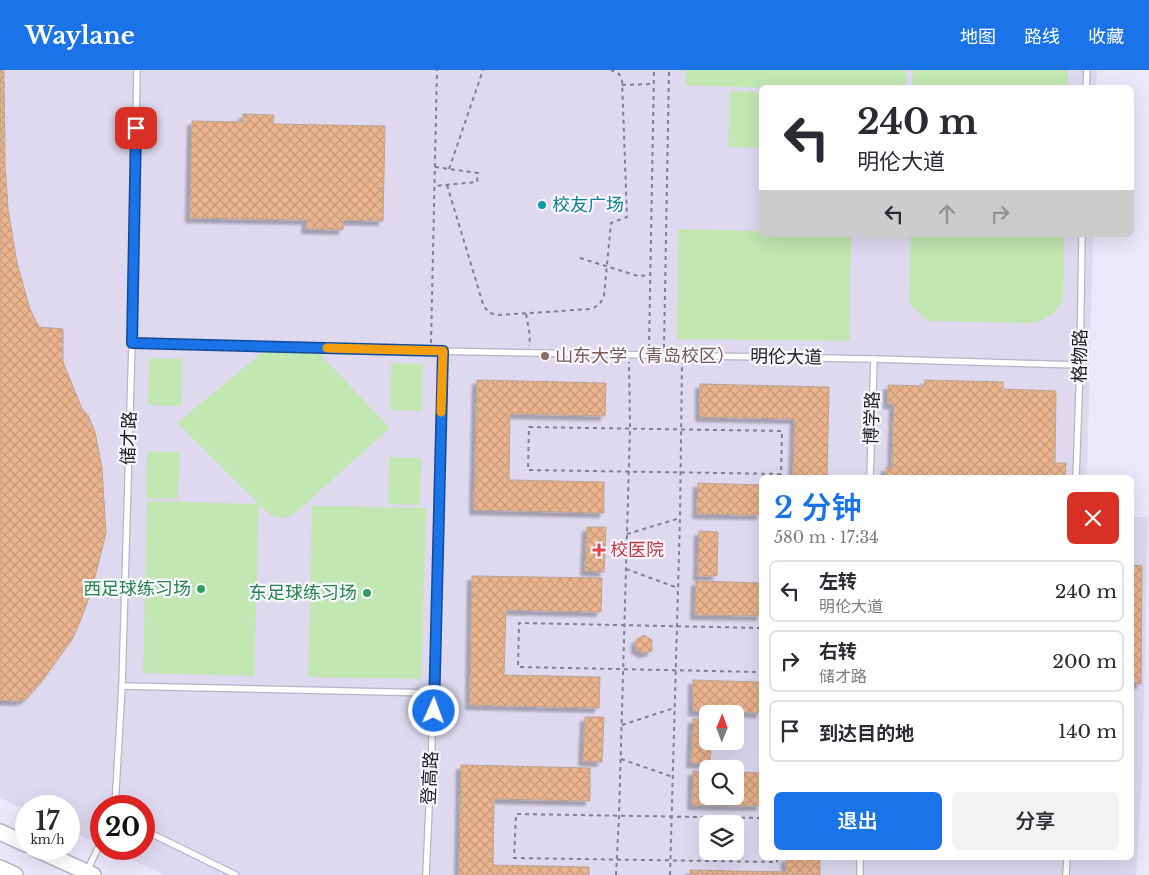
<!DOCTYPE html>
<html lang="zh">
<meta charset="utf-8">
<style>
:root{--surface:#fff;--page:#f2f2f3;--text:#2b2b33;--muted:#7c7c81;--line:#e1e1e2;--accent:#1a73e8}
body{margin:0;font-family:"Libre Baskerville","Noto Sans SC",serif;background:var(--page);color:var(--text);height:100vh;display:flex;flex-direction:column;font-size:19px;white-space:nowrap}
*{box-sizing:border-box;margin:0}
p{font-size:16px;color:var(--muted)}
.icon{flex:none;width:28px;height:28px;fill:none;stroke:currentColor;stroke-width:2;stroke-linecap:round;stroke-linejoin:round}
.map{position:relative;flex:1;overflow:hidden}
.panel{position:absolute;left:759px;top:405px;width:375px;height:385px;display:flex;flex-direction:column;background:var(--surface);border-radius:8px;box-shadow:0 5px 20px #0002}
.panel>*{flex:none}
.hud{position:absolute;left:759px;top:15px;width:375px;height:152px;border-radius:8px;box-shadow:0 5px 20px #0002;background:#fff;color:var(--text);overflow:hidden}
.needle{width:32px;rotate:1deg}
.tools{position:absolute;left:699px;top:635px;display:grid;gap:10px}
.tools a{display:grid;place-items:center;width:45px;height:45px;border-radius:8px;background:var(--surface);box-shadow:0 5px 20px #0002;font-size:25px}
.speed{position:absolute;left:15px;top:725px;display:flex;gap:10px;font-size:25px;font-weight:700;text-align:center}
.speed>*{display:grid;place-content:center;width:65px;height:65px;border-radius:50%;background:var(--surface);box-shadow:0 5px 20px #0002;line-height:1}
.speed small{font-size:12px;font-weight:400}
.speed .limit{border:8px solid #d22;background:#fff;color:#111}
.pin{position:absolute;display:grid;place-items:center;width:42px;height:42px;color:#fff;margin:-21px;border-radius:10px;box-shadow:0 2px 8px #0006}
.me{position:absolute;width:55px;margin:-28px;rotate:2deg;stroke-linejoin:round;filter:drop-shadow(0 0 4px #0008)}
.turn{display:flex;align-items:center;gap:18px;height:105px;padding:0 15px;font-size:22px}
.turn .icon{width:65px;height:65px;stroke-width:2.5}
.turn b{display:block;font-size:35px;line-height:42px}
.lanes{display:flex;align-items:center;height:48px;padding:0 15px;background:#0003;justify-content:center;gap:25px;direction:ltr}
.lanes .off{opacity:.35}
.round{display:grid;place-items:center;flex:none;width:52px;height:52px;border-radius:8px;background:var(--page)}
.head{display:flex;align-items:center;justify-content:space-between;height:85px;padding:0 15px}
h1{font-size:30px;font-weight:600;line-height:38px;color:var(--accent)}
.button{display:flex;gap:10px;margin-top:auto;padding:10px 15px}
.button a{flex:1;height:58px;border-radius:8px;background:var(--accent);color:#fff;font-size:20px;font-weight:600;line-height:58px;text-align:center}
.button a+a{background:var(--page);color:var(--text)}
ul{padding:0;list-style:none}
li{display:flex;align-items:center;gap:15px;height:62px;margin:0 10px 8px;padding:0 5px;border:2px solid var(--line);border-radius:8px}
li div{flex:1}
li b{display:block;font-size:19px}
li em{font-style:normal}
header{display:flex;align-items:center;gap:30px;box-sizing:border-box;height:70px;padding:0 25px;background:var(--accent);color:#fff}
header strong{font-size:24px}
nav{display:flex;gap:28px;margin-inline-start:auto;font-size:18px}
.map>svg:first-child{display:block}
.education{fill:#ded9ef;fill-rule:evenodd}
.grass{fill:#c2e7b2}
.building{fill:url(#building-cross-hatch);stroke:#b9a599;filter:url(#shadow)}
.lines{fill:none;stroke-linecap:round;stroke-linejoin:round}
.service-casing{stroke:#b9b3c7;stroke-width:8}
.secondary-casing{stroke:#b9b3c7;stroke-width:18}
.path{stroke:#827e8c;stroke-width:2;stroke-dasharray:4 4;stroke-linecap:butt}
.service{stroke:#fff;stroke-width:5.5}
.secondary{stroke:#fff;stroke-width:15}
.route-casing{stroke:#114b97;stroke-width:12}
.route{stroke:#1a73e8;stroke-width:9}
.slow{stroke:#f59e0b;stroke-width:9}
.culture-dot{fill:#0f9aa8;stroke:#f8f6ff;stroke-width:2}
.education-dot{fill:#8d6e63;stroke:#f8f6ff;stroke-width:2}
.health-dot{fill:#e0444e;stroke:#f8f6ff;stroke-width:2}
.leisure-dot{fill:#2e9e5b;stroke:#f8f6ff;stroke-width:2}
.labels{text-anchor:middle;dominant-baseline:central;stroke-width:4.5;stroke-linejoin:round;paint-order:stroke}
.culture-label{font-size:18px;fill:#0d838f;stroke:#f8f6ff;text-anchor:start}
.education-label{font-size:18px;fill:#785e54;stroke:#f8f6ff;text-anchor:start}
.street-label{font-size:18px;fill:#1d1b23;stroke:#f8f6ff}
.health-label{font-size:18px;fill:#be3a42;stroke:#f8f6ff;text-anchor:start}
.leisure-label{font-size:18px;fill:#27864d;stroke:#f8f6ff;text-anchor:end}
</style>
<header>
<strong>Waylane</strong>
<nav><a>地图</a><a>路线</a><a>收藏</a></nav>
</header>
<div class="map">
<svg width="1149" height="805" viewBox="0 0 1149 805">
<defs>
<pattern id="building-cross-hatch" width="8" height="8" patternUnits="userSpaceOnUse" patternTransform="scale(1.25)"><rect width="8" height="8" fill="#ebb48e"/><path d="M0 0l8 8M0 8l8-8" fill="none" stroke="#c99a7a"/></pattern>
<filter id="shadow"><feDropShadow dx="-4.5" dy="4.5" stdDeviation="1" flood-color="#0004"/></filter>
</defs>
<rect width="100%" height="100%" fill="#ede7fc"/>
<!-- education -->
<path class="education" d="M0 0H1097L1096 17 761 18V165H1093L1087 407 761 408V788H1131V447H1148L1142 707 1136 805H165L109 779H144V736H101V775L69 760V736H26V740L0 728ZM708 644H735V671H708ZM708 699H735V726H708ZM708 754H735V781H708Z"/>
<!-- grass -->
<g class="grass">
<polygon points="686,0 906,0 906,17 764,18 685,15"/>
<polygon points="913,0 1068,0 1068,17 912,17"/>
<polygon points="730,21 761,22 761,78 728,77"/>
<polygon points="678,159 761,161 761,165 851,165 850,271 677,269"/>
<polygon points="910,165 1064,165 1063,231 1053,244 1035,253 928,251 909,233"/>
<path d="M263 282 319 283 390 358 294 444C282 450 276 449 265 440L177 353Z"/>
<polygon points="149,288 182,289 181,336 148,335"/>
<polygon points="391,293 423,294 422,341 390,340"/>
<polygon points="147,381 180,382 178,429 146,428"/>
<polygon points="389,387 421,388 420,435 388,434"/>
<polygon points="147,431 259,434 254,606 143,603"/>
<polygon points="312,436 426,438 421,609 308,607"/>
</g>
<!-- building -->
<g class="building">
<polygon points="0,0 4,0 5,94 8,139 17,193 30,239 39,257 63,259 63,292 82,339 88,345 95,362 102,398 106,463 92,519 82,547 73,568 42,611 26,629 18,631 0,630"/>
<polygon points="243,44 274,45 273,54 385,56 383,151 343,150 343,160 306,159 307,150 190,148 192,51 243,52"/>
<polygon points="477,310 606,313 605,346 510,344 509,410 604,412 604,443 474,440"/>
<polygon points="925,310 1003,312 1003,319 1056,321 1055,393 1066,393 1065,408 886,408 886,397 892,398 894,334 888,334 888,315 924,316"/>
<polygon points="700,314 829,317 827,408 793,408 795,349 700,347"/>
<polygon points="698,413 761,415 761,445 697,444"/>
<polygon points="587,457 606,457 604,502 585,501"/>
<polygon points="699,461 718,462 717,506 698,506"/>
<polygon points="1131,495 1142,496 1141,614 1131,613"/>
<polygon points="472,506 602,508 601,542 506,540 504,605 600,607 599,638 470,635"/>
<polygon points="696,511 761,513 761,546 695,545"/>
<polygon points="644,565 652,570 652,581 643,583 636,579 636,570"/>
<polygon points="693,610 761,612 761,643 693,641"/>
<polygon points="585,647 604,647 602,692 583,691"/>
<polygon points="693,649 708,649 708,671 711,671 710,694 691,693"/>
<polygon points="461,695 590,698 590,731 494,729 493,795 589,797 589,805 459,805"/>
<polygon points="693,701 708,702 708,726 735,726 735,702 761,703 761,736 692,735"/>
<polygon points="786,788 820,788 820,805 690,805 690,800 786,802"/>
</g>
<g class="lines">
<!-- service casing -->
<g class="service-casing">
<g id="service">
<polyline points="1086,18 1087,0"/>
<polyline points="132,273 431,281 874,289 1080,295"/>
<polyline points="870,408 874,289"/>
<polyline points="1076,408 1080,295 1082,165"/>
<polyline points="122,616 434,623"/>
<polyline points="115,736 122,616 132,273 137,0"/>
<polyline points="144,760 236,805"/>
<polyline points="87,801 101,772"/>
<polyline points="426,805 434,623 443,281"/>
<polyline points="860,805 860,788"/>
<polyline points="1066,805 1067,788"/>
</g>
</g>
<!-- secondary casing -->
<g class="secondary-casing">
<g id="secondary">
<polyline points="0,762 26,774"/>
<polyline points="36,779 93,805"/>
<polyline points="0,798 15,805"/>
</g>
</g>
<!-- path -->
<g class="path">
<polyline points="622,15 652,14"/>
<polyline points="435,97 478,103 477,112 435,116"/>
<polyline points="449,99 483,0"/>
<path d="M447 115 483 234 486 239 490 243 498 245 591 239C599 236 601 232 604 226L611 153 627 147 622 10 619 4 611 0"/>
<polyline points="580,188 638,206 650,205"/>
<polyline points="526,244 530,266 529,276"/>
<polyline points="431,273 437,0"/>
<polyline points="649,278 654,0"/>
<polyline points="664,278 669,0"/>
<polygon points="529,357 782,361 781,404 528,400"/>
<polyline points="627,464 680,448"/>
<polyline points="626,499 678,518"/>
<polyline points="761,558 519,553 518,597 761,602"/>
<polyline points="622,655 674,638"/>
<polyline points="621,689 673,707"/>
<polyline points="761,748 516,744 514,788 777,792 777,788"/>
<polyline points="616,805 619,746 630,358 629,292"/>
<polyline points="670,805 680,448 682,293"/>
</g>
<!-- service -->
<use href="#service" class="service"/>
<!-- secondary -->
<use href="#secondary" class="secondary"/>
</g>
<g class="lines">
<!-- route casing -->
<g class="route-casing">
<polyline id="route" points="136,58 132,273 443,281 434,641"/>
</g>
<!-- route -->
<use href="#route" class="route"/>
<!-- slow -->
<polyline class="slow" points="327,278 443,281 441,342"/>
</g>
<!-- markers -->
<circle class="culture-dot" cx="542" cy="135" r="5"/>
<circle class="education-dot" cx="545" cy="286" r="5"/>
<path class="health-dot" d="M596.5 472.5h5v5h5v5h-5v5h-5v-5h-5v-5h5z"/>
<g class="leisure-dot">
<circle cx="201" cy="519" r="5"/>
<circle cx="367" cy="523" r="5"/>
</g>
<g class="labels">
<!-- culture labels -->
<g class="culture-label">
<text x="552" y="135">校友广场</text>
</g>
<!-- education labels -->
<g class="education-label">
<text x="555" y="286">山东大学（青岛校区）</text>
</g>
<!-- street labels -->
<g class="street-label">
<text transform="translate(1080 286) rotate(-89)">格物路</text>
<text transform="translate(786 287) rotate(1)">明伦大道</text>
<text transform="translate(872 348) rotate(-88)">博学路</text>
<text transform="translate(129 368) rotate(-88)">储才路</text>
<text transform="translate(430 708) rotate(-87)">登高路</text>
</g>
<!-- health labels -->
<g class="health-label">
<text x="610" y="480">校医院</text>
</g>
<!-- leisure labels -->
<g class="leisure-label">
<text x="191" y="519">西足球练习场</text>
<text x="357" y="523">东足球练习场</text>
</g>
</g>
</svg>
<div class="tools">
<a><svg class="needle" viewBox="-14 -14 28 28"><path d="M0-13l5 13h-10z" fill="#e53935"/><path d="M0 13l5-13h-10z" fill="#7c7c81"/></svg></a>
<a><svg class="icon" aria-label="search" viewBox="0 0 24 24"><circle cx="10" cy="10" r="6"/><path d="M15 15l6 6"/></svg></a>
<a><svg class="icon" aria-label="layers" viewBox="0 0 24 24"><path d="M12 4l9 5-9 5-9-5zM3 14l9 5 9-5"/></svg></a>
</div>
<div class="speed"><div>17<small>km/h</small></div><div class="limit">20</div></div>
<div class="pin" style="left:136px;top:58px;background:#d93025"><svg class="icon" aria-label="arrive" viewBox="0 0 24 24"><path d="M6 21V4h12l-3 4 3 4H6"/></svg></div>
<svg class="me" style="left:434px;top:641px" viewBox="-20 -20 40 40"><circle r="17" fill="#1a73e8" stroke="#fff" stroke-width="3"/><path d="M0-11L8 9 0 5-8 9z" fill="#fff"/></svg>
<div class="hud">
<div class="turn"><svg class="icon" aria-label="left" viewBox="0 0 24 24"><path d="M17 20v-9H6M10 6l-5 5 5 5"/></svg><div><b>240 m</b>明伦大道</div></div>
<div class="lanes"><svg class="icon" aria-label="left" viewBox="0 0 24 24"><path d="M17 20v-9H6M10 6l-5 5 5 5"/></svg><svg class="icon off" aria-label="ahead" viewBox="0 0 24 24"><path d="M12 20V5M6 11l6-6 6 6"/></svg><svg class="icon off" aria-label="right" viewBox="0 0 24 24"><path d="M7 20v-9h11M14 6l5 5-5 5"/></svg></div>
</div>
<section class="panel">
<div class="head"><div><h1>2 分钟</h1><p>580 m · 17:34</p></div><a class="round" style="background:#d93025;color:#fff"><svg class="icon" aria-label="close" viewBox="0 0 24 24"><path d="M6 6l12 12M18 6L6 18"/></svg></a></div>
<ul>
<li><svg class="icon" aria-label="left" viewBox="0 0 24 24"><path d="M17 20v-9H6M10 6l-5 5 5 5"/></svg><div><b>左转</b><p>明伦大道</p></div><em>240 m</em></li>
<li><svg class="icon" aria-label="right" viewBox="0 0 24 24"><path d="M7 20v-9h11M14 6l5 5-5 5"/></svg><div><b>右转</b><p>储才路</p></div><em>200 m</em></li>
<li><svg class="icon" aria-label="arrive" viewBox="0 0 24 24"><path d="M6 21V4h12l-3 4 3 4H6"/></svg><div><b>到达目的地</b></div><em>140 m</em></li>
</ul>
<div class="button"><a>退出</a><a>分享</a></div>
</section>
</div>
